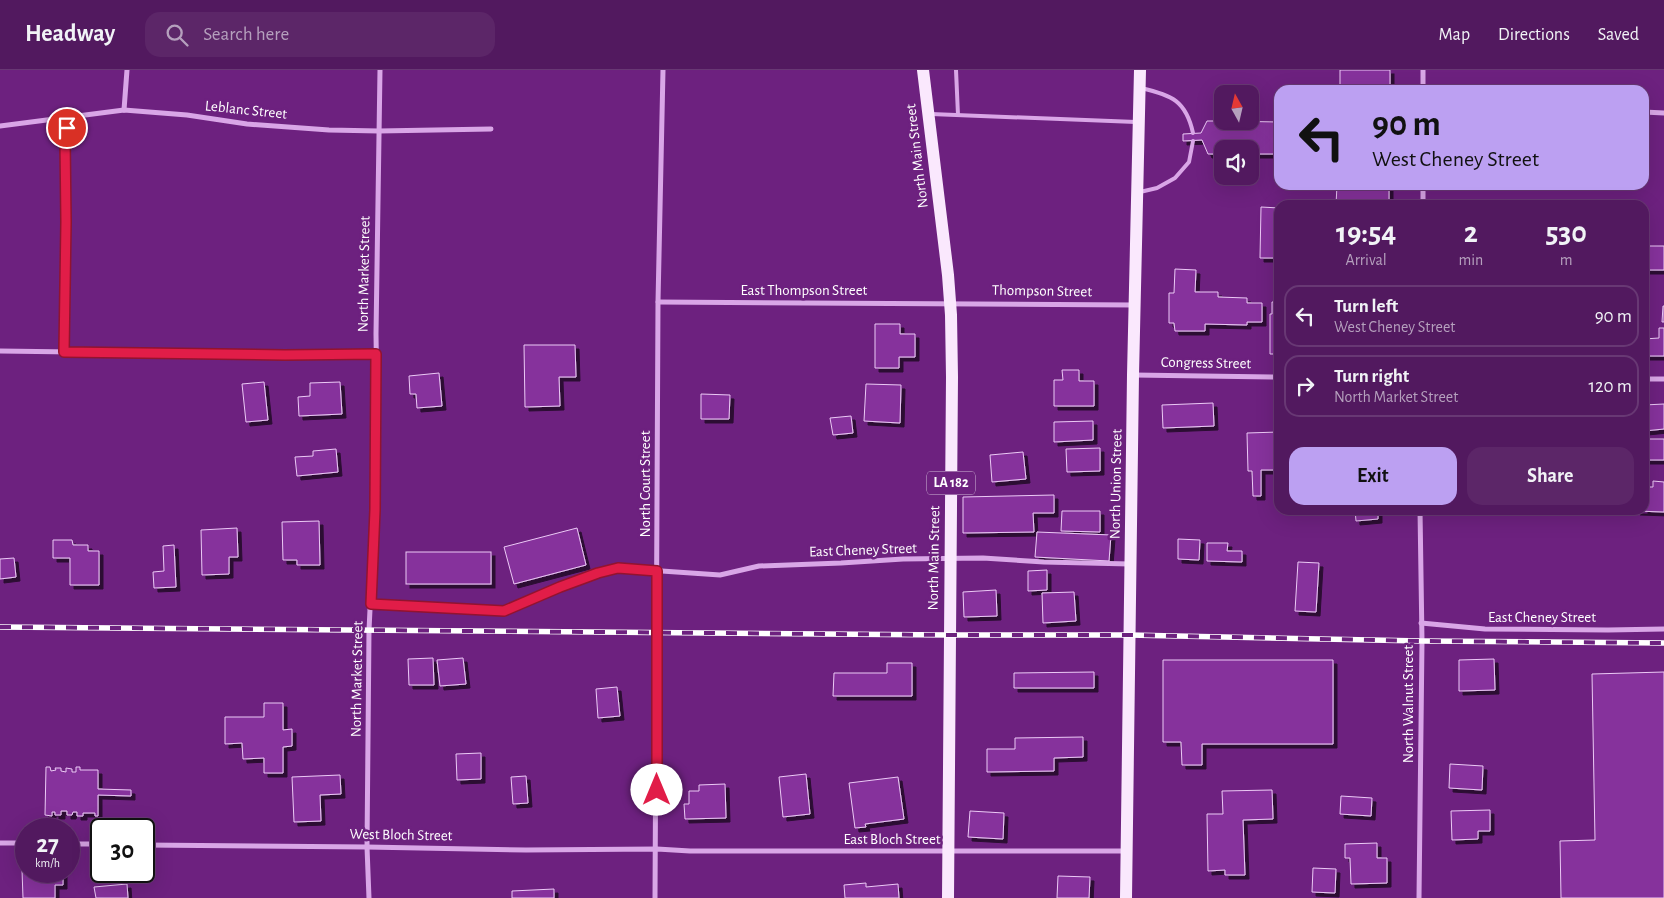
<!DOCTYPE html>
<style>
:root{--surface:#52195f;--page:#5c2668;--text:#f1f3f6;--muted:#b5a0bd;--line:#683874;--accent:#bca0f2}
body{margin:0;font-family:"Alegreya Sans",sans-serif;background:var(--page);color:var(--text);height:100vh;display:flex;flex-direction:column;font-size:19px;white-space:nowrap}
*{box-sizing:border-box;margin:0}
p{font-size:16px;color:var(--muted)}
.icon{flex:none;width:28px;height:28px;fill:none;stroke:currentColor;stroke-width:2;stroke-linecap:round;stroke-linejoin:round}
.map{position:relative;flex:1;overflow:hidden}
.panel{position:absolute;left:1274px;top:130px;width:375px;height:315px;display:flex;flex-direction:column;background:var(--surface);border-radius:15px;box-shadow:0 5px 20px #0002,0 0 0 1px var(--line)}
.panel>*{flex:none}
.top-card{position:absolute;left:1274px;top:15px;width:375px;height:105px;border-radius:15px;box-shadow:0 5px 20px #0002,0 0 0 1px var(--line);background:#bca0f2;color:#111;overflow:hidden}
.needle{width:32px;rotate:352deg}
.fabs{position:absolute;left:1214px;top:15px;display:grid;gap:10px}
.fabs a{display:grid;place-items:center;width:45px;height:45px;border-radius:10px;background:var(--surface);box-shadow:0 5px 20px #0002,0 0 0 1px var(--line);font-size:25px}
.speed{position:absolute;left:15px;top:748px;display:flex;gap:10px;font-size:25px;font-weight:700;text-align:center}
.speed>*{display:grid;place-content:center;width:65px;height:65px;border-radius:50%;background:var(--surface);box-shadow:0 5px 20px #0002,0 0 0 1px var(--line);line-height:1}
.speed small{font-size:12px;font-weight:400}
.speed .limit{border:2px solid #111;border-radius:8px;background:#fff;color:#111}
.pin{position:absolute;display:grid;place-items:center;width:42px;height:42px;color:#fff;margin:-21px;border:2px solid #fff;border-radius:50%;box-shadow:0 1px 5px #0007}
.me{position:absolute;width:55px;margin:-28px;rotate:0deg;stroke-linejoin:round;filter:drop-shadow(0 0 4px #0008)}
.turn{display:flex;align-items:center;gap:18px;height:105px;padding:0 15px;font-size:22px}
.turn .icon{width:65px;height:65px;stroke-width:2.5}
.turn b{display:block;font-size:35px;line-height:42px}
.eta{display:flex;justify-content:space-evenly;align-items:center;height:85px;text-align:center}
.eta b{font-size:30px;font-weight:700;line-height:35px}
.primary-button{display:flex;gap:10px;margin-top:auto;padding:10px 15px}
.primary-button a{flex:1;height:58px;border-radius:15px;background:var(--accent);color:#111;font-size:20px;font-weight:700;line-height:58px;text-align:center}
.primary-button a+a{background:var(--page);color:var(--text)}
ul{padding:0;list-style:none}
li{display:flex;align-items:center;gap:15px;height:62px;margin:0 10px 8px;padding:0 5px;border:2px solid var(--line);border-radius:15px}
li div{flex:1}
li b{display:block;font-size:19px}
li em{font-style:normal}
header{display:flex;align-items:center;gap:30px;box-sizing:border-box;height:70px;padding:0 25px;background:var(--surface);border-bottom:1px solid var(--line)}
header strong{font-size:24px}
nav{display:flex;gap:28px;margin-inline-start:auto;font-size:18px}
.search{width:350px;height:45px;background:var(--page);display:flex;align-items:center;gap:12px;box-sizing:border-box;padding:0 18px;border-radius:15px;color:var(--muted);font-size:19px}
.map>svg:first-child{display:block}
.building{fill:#86319c;stroke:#eccaf6;filter:url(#shadow)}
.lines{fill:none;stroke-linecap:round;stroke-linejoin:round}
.service{stroke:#d9a6e7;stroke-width:4}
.minor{stroke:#d9a6e7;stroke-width:5}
.primary{stroke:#fae8fd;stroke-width:12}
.rail-casing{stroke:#fff;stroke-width:5.5}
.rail{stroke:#6d217f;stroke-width:4;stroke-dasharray:11;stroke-linecap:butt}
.route-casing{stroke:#92132f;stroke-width:12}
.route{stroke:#e11d48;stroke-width:9}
.labels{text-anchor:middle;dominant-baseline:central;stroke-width:5;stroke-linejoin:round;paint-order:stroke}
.shield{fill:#6d217f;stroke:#d3bcd9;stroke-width:1}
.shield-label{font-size:14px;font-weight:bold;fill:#fff}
.street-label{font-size:15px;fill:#fff;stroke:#6d217f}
</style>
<header>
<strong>Headway</strong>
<div class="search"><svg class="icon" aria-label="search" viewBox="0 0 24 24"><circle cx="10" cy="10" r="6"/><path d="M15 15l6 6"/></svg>Search here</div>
<nav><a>Map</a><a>Directions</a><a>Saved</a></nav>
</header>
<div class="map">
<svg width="1664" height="828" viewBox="0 0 1664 828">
<defs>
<filter id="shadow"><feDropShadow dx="4" dy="4" stdDeviation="0" flood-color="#0009"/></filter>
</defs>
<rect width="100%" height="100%" fill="#6d217f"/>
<!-- building -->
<g class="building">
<rect x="1340" y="0" width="50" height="20"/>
<polygon points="1218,45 1222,45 1222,51 1279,52 1279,84 1250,84 1250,79 1222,79 1222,92 1219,92 1219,84 1208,84 1202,70 1183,71 1183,64 1201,63 1207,51 1218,51"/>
<polygon points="1337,115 1389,115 1389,135 1336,135"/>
<polygon points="1261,137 1279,138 1279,188 1260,188"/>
<rect x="1644" y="176" width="20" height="24"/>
<polygon points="1175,199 1196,200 1195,222 1218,222 1218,227 1247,228 1247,233 1262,233 1262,252 1247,252 1247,255 1205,254 1205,261 1175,261 1174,253 1169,253 1169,223 1174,223"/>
<polygon points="1272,232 1279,232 1279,284 1270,284 1270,244 1272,244"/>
<polygon points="1663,236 1664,236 1664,252 1662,252"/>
<polygon points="875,254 900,254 900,264 915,264 915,287 899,287 899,298 875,298"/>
<polygon points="1659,258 1664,258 1664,286 1644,286 1644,269 1659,268"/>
<polygon points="524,275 575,275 576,307 559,307 560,336 525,337"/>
<polygon points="1062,300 1079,300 1079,311 1094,311 1094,336 1054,336 1054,310 1063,310"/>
<polygon points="439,303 442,336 417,338 416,324 410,324 409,306"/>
<polygon points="264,312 268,350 246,352 242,314"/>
<polygon points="340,312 342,344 299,346 298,327 310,326 310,313"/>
<polygon points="866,314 901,315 900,353 864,351"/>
<polygon points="701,324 730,325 729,349 701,349"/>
<polygon points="1213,333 1214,356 1163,358 1162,335"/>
<polygon points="1664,334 1664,359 1644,361 1644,335"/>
<polygon points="851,346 853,363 833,365 830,348"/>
<polygon points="1093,351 1093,370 1054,372 1054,352"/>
<polygon points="1279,362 1279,400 1261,400 1261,426 1253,426 1252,401 1248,401 1247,363"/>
<rect x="1644" y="369" width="20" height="21"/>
<polygon points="1100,378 1100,401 1067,402 1066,379"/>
<polygon points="336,379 338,402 297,406 295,387 313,386 313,381"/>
<polygon points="1023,382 1026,409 992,412 990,385"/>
<polygon points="1653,411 1664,412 1664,442 1636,441 1637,440 1644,440 1644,417 1653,417"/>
<polygon points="1054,425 1054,443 1033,443 1034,462 963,463 963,427"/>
<polygon points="1355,440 1378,440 1378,449 1356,451"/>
<polygon points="1062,441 1100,441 1100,462 1061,461"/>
<polygon points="319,451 320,495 297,495 297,490 283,490 282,452"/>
<polygon points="237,458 238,487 229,487 229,504 202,505 201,460"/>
<polygon points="577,458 586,495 514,514 504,477"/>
<polygon points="1037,462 1111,465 1109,491 1035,487"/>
<polygon points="1178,469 1200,470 1199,490 1178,489"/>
<polygon points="53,470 72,470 73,475 88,475 88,481 99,481 99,515 70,515 70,488 53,488"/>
<polygon points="1207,473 1228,473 1227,481 1242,481 1242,492 1207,491"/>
<polygon points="174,475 176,517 154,518 153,502 164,501 163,476"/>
<rect x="406" y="482" width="85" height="32"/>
<polygon points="14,488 16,507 0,509 0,489"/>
<polygon points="1298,492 1319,493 1316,542 1295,541"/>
<polygon points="1047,500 1047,520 1028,521 1028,501"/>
<polygon points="996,520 997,546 964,547 963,522"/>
<polygon points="1074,522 1076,551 1043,553 1042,523"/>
<polygon points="433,588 434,615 409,615 408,589"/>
<polygon points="463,588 466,614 440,616 437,590"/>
<polygon points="1494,589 1495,620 1459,621 1459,590"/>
<polygon points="1163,590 1333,590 1333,674 1202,674 1202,695 1182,695 1181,672 1163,672"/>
<polygon points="887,593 912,593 912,626 833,626 834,603 887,603"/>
<polygon points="1094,602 1094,618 1014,618 1014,603"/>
<polygon points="1664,602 1664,828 1561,828 1560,771 1595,770 1592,604"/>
<polygon points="617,617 620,646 598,648 596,619"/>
<polygon points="264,633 283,633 283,660 292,659 292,676 283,677 283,703 264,703 264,688 243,689 242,673 225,674 225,647 264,647"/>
<polygon points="1083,667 1083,687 1054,688 1054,701 987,702 987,679 1015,679 1015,668"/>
<polygon points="481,683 481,709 457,710 456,684"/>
<polygon points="1450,694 1483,696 1482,720 1449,718"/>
<polygon points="46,697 50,697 51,701 56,700 55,698 61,698 61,701 66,702 66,698 72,699 72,702 76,702 76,697 80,697 80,700 98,700 98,719 131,720 131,726 98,725 98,746 95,746 95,743 83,743 83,746 77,746 77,742 73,742 72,745 67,745 67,741 61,741 61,745 55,745 55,742 52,742 52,746 45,745"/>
<polygon points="806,704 810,744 783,747 779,707"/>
<polygon points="340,705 341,724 320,725 321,751 294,752 292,707"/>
<polygon points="526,706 528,733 513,734 511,707"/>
<polygon points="898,707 904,749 865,754 866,757 855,758 849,713"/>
<polygon points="725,714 726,748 685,749 684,734 689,734 689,721 699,721 699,715"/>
<polygon points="1272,720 1273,749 1243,750 1245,805 1225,805 1225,800 1208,801 1207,744 1223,744 1222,721"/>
<polygon points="1341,726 1372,728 1371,746 1340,744"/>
<polygon points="1490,740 1490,761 1478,761 1478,769 1452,770 1451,741"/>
<polygon points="970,741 1004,743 1003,769 968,767"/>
<polygon points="1377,773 1377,788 1387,788 1387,813 1351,814 1350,788 1345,788 1345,774"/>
<polygon points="1313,798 1336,799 1335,823 1312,822"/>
<polygon points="22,800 63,801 63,815 55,815 55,828 23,828"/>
<polygon points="1058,806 1090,807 1089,828 1057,828"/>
<polygon points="866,813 866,817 898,814 899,828 845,828 844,815"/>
<polygon points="127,814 128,828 96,828 94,817"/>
<polygon points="554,819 554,828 512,828 512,821"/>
</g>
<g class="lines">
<!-- service -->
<g class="service">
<polyline points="956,0 958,45"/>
<path d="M1141 18C1172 25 1186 31 1193 63"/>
<polyline points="931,44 1136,52"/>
<polyline points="1140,122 1157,118 1175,108 1189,92 1193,71"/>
</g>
<!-- minor -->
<g class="minor">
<polyline points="1423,0 1423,20"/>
<polyline points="124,40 127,0"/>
<polyline points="1644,42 1664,43"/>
<polyline points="0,56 124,40 187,45 247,54 329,60 379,61 491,59"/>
<polyline points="1423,135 1423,115"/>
<polyline points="658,232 1134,235"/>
<polyline points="0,281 285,285 377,284"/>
<polyline points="64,282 66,152 65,69 69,47"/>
<polyline points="1134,305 1279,307"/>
<polyline points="1644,309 1664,309"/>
<polyline points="371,534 504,541 560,517 598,503 618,498 720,505 759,496 841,493 903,489 983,488 1044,492 1130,494"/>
<polyline points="1421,553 1485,559 1608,560 1664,559"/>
<polyline points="0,773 26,773"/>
<polyline points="69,774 101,774"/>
<polyline points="144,775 367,777 526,780 657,779 690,781 1127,781"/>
<polyline points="369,828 367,777 369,560 374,457 377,334 376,264 380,0"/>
<polyline points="655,828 658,232 663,0"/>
<polyline points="1419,828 1422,571 1420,440"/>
</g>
<!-- primary -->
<g class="primary">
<polyline points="923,0 948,205 951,245 952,307 948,828"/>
<polyline points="1126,828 1133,305 1140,0"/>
</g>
<!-- rail casing -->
<g class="rail-casing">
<polyline id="rail" points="0,557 950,565 1129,565 1422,571 1664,573"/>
</g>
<!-- rail -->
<use href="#rail" class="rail"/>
</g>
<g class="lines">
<!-- route casing -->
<g class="route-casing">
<polyline id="route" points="67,58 65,69 66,152 64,282 285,285 376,284 375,440 371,534 504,541 560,517 598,503 618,498 657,501 657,720"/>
</g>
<!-- route -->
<use href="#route" class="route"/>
</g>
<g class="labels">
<!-- shield labels -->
<rect class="shield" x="927" y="401.5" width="48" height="23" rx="4"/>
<g class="shield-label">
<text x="951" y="413">LA 182</text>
</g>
<!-- street labels -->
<g class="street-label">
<text transform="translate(246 40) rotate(6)">Leblanc Street</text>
<text transform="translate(917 86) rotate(-97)">North Main Street</text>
<text transform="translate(364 204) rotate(-89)">North Market Street</text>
<text x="804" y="220">East Thompson Street</text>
<text transform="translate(1042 221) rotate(1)">Thompson Street</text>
<text transform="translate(1206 293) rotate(1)">Congress Street</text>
<text transform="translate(645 414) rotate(-90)">North Court Street</text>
<text transform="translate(1116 414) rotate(-89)">North Union Street</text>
<text transform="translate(863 480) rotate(-2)">East Cheney Street</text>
<text transform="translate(934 488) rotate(-89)">North Main Street</text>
<text x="1542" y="547">East Cheney Street</text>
<text transform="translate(357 609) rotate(-89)">North Market Street</text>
<text transform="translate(1408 634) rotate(-90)">North Walnut Street</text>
<text transform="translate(401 765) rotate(1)">West Bloch Street</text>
<text x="892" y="769">East Bloch Street</text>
</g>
</g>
</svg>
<div class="fabs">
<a><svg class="needle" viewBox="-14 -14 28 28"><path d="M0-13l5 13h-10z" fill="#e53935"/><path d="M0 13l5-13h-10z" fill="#b5a0bd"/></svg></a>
<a><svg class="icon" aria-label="sound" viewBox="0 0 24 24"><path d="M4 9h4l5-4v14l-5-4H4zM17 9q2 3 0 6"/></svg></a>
</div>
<div class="speed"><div>27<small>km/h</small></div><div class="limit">30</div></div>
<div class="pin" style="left:67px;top:58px;background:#d93025"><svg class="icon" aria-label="arrive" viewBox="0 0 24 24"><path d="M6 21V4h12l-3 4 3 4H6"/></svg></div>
<svg class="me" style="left:657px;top:720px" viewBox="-20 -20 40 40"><circle r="19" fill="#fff"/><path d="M0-13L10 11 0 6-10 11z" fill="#e11d48"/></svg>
<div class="top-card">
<div class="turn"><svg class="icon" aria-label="left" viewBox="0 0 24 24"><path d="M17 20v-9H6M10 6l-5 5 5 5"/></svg><div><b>90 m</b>West Cheney Street</div></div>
</div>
<section class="panel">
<div class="eta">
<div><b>19:54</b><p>Arrival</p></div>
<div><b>2</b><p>min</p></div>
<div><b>530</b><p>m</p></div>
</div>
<ul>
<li><svg class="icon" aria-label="left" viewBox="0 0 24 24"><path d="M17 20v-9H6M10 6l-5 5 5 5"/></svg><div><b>Turn left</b><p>West Cheney Street</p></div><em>90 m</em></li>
<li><svg class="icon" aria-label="right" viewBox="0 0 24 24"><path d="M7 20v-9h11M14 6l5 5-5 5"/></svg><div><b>Turn right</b><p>North Market Street</p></div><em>120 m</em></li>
</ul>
<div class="primary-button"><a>Exit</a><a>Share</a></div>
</section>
</div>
